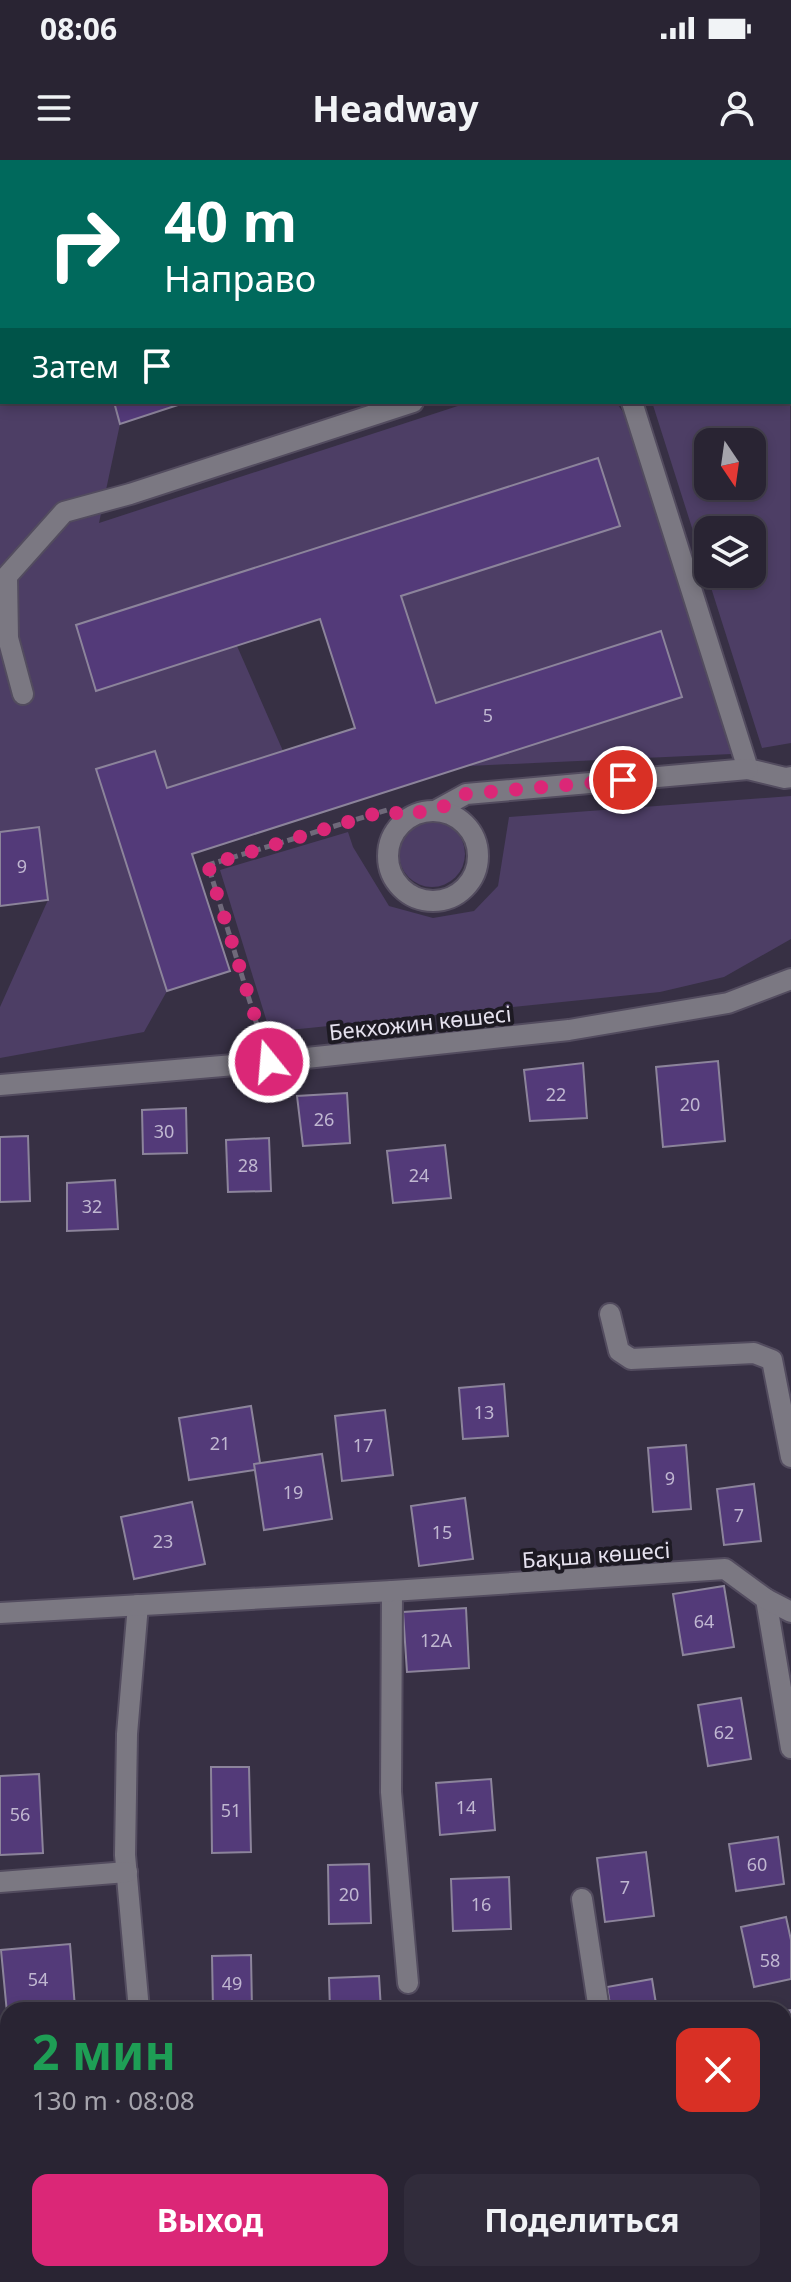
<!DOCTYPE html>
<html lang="ru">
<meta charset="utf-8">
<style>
:root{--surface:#292433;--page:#312c3b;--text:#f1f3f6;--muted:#a5a4ac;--line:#45414e;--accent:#db2777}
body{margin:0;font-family:"Noto Sans",sans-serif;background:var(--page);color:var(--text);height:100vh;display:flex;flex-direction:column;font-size:30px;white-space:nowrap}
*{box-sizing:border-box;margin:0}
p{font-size:26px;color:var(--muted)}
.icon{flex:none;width:44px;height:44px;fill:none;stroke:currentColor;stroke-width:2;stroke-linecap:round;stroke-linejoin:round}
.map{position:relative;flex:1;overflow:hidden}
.sheet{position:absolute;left:0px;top:1842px;width:792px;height:280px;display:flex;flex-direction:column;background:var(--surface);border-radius:24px 24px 0 0;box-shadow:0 4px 12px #0003,0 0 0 2px var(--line)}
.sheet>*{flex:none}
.banner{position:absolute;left:0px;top:0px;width:792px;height:244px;box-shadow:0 4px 12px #0003,0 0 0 2px var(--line);background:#00695c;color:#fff;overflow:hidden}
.needle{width:52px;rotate:167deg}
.buttons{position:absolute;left:694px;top:268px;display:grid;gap:16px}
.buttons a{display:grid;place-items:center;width:72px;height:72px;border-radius:16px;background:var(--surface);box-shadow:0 4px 12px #0003,0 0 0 2px var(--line);font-size:40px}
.pin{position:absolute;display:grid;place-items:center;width:68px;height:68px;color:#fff;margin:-34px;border:4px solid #fff;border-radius:50%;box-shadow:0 2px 8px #0007}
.me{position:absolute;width:88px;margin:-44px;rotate:343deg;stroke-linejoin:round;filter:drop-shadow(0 0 6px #0008)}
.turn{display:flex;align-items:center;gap:28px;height:168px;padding:0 32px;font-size:36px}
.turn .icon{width:104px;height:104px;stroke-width:2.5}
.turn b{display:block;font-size:56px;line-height:68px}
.then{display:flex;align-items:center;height:76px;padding:0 32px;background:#0003;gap:16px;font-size:30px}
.round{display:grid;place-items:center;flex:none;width:84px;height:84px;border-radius:16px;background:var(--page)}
.overview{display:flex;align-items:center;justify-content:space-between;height:136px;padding:0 32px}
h1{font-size:48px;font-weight:700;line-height:60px;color:#1e9e55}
.action{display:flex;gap:16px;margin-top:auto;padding:16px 32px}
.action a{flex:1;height:92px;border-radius:16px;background:var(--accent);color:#fff;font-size:32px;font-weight:700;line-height:92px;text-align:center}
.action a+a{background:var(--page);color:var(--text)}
.status{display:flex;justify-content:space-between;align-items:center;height:56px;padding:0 40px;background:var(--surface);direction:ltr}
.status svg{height:22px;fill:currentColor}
header{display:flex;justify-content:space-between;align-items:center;height:104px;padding:0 32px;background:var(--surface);font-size:36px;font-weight:700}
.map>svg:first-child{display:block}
.green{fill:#4d3e65;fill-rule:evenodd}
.building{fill:#533a79;stroke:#8c849b;stroke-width:2}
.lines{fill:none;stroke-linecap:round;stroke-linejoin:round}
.minor-casing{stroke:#534c5f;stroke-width:24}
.path{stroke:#6f697a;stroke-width:5;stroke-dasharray:8 4;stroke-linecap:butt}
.minor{stroke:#7b7882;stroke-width:20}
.route{stroke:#db2777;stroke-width:14;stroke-dasharray:0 25.2}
.labels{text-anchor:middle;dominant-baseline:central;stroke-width:8;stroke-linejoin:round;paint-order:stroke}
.number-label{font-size:18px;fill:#c0b7d1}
.street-label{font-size:22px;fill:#e5e1ee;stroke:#1d1a23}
</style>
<div class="status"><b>08:06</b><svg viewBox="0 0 49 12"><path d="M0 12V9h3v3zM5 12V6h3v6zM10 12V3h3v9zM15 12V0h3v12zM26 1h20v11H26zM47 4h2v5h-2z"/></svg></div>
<header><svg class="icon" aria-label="menu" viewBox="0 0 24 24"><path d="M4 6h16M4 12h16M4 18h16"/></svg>Headway<svg class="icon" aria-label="person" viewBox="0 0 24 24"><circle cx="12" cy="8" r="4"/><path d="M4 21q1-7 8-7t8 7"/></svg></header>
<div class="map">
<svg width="791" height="2122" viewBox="0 0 791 2122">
<rect width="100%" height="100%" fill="#373044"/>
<!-- green -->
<g class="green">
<polygon points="0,0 39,2 2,2 2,242 114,242 120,264 99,363 470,242 616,242 625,255 732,594 468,606 682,537 661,471 436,543 401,436 598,299 76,465 97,531 237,486 283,591 167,628 155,591 96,609 167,831 144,872 0,898 0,847 48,740 39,668 0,672"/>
<polygon points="318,0 578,0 579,2 319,2"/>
<path d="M790 145 791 583 762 588 652 242H790ZM708 282H752V326H708ZM752 370V414H708V370Z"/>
<polygon points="791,636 791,779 724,817 660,832 270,872 220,710 348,672 353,687 389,746 433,758 474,751 498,726 509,657"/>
<circle cx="432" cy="694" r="33"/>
</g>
<!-- building -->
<g class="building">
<polygon points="38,0 318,0 319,2 39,2"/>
<polygon points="578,0 633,0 633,2 579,2"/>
<polygon points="114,242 187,242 120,264"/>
<polygon points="598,298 620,366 401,436 436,543 661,471 682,537 192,694 230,811 167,831 96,609 155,591 167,628 355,568 320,459 96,531 76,465"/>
<polygon points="39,667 48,740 0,746 0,672"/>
<polygon points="718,901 725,981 663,987 656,907"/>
<polygon points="583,903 587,958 530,961 524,910"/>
<polygon points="347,933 350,983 303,986 297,936"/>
<polygon points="186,948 187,993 143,994 142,950"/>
<polygon points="28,976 30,1041 0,1042 0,977"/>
<polygon points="269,978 271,1031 228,1032 226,980"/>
<polygon points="445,985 451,1038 393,1043 387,991"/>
<polygon points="115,1020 118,1069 67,1071 67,1023"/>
<polygon points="504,1224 508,1276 463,1279 459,1228"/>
<polygon points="251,1246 261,1309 189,1320 179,1258"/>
<polygon points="385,1250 393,1315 342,1321 335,1256"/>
<polygon points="686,1285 691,1349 653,1352 648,1288"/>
<polygon points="322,1294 332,1359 264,1370 254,1304"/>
<polygon points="754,1324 761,1381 724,1385 717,1329"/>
<polygon points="465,1338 473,1399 419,1406 411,1346"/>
<polygon points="192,1342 205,1404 134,1419 121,1357"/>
<polygon points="724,1426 734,1487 683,1495 673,1434"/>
<polygon points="466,1448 469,1508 407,1512 403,1452"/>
<polygon points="741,1538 751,1599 708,1606 698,1545"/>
<polygon points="211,1607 249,1607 251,1692 212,1693"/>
<polygon points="39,1614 43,1693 0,1695 0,1616"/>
<polygon points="491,1619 495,1670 440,1675 436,1623"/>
<polygon points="778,1677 784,1724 736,1731 729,1684"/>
<polygon points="646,1692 654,1756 605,1762 597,1698"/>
<polygon points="369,1704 371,1763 329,1764 328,1705"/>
<polygon points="509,1717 511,1769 453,1771 451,1719"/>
<polygon points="786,1757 791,1780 791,1819 754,1827 741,1767"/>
<polygon points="70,1784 75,1848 8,1850 7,1853 1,1790"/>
<polygon points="251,1795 252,1850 213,1850 212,1796"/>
<polygon points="379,1816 381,1850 330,1850 329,1818"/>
<polygon points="652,1819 657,1850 611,1850 607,1827"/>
<polygon points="791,1850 791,1965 784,1966 784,1851"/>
<rect x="0" y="1985" width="8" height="59"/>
<polygon points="791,2007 791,2063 784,2064 784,2008"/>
<polygon points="791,2093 791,2122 756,2122 755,2114 784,2114 784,2094"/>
<rect x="38" y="2114" width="72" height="8"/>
<polygon points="320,2114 395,2114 394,2122 319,2122"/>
<polygon points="441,2114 511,2114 519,2115 517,2122 440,2122"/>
</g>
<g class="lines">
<!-- minor casing -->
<g class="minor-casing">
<g id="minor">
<polyline points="647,0 648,2"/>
<polyline points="785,0 786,2"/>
<polyline points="632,242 748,609 785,618 791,617"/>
<polyline points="23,534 8,478 7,416 64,352 130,334 413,242"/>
<polyline points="437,650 466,634 748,609"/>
<circle cx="433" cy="696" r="45"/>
<polyline points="0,925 269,902 569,870 728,843 791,819"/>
<polyline points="610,1154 619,1191 631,1199 754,1193 772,1200 791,1297"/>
<polyline points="392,1431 391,1632 408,1823"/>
<polyline points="766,1439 791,1588"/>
<polyline points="138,1445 127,1574 125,1695 139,1850"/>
<polyline points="0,1453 392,1431 725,1409 766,1439 791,1452"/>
<polyline points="0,1722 127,1712"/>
<polyline points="582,1739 599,1850"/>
<polyline points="147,2114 147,2122"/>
<polyline points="639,2114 641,2122"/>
</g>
</g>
<!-- path -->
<polyline class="path" points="261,878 208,705 387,650 408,657"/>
<!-- minor -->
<use href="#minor" class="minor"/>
</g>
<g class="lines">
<!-- route -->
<polyline class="route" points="269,902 208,705 387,650 408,657 422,651 437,650 466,634 623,620"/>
</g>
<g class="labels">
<!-- number labels -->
<g class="number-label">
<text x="488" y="555">5</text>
<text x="22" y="706">9</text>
<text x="556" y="934">22</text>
<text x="690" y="944">20</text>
<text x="324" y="959">26</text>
<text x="164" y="971">30</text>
<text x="248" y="1005">28</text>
<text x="419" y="1015">24</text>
<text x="92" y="1046">32</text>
<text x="484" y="1252">13</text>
<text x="220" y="1283">21</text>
<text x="363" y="1285">17</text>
<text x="670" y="1318">9</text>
<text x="293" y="1332">19</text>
<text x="739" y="1355">7</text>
<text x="442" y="1372">15</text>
<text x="163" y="1381">23</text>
<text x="704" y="1461">64</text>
<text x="436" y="1480">12А</text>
<text x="724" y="1572">62</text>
<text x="466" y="1647">14</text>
<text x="231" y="1650">51</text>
<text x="20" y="1654">56</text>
<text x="757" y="1704">60</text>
<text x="625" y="1727">7</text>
<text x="349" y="1734">20</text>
<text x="481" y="1744">16</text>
<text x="770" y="1800">58</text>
<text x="38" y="1819">54</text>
<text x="232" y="1823">49</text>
</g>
<!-- street labels -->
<g class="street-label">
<text transform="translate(420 862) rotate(-6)">Бекхожин көшесі</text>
<text transform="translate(596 1394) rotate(-4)">Бақша көшесі</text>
</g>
</g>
</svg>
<div class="buttons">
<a><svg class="needle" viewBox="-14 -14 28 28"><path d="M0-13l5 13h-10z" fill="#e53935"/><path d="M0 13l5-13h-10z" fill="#a5a4ac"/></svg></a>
<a><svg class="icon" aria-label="layers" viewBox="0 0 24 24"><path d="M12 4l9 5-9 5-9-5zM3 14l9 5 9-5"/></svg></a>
</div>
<div class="pin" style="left:623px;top:620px;background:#d93025"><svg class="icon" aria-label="arrive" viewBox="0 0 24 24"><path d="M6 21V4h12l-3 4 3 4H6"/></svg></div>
<svg class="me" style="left:269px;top:902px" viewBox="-20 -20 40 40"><circle r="17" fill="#db2777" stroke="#fff" stroke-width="3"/><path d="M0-11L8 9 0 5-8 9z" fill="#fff"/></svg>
<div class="banner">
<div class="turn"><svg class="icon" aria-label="right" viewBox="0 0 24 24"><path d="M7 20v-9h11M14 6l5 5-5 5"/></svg><div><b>40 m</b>Направо</div></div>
<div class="then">Затем<svg class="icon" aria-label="arrive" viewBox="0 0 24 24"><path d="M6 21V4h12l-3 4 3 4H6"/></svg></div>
</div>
<section class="sheet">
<div class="overview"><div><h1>2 мин</h1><p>130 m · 08:08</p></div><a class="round" style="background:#d93025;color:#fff"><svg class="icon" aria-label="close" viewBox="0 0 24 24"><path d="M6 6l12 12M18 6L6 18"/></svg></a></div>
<div class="action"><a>Выход</a><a>Поделиться</a></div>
</section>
</div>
